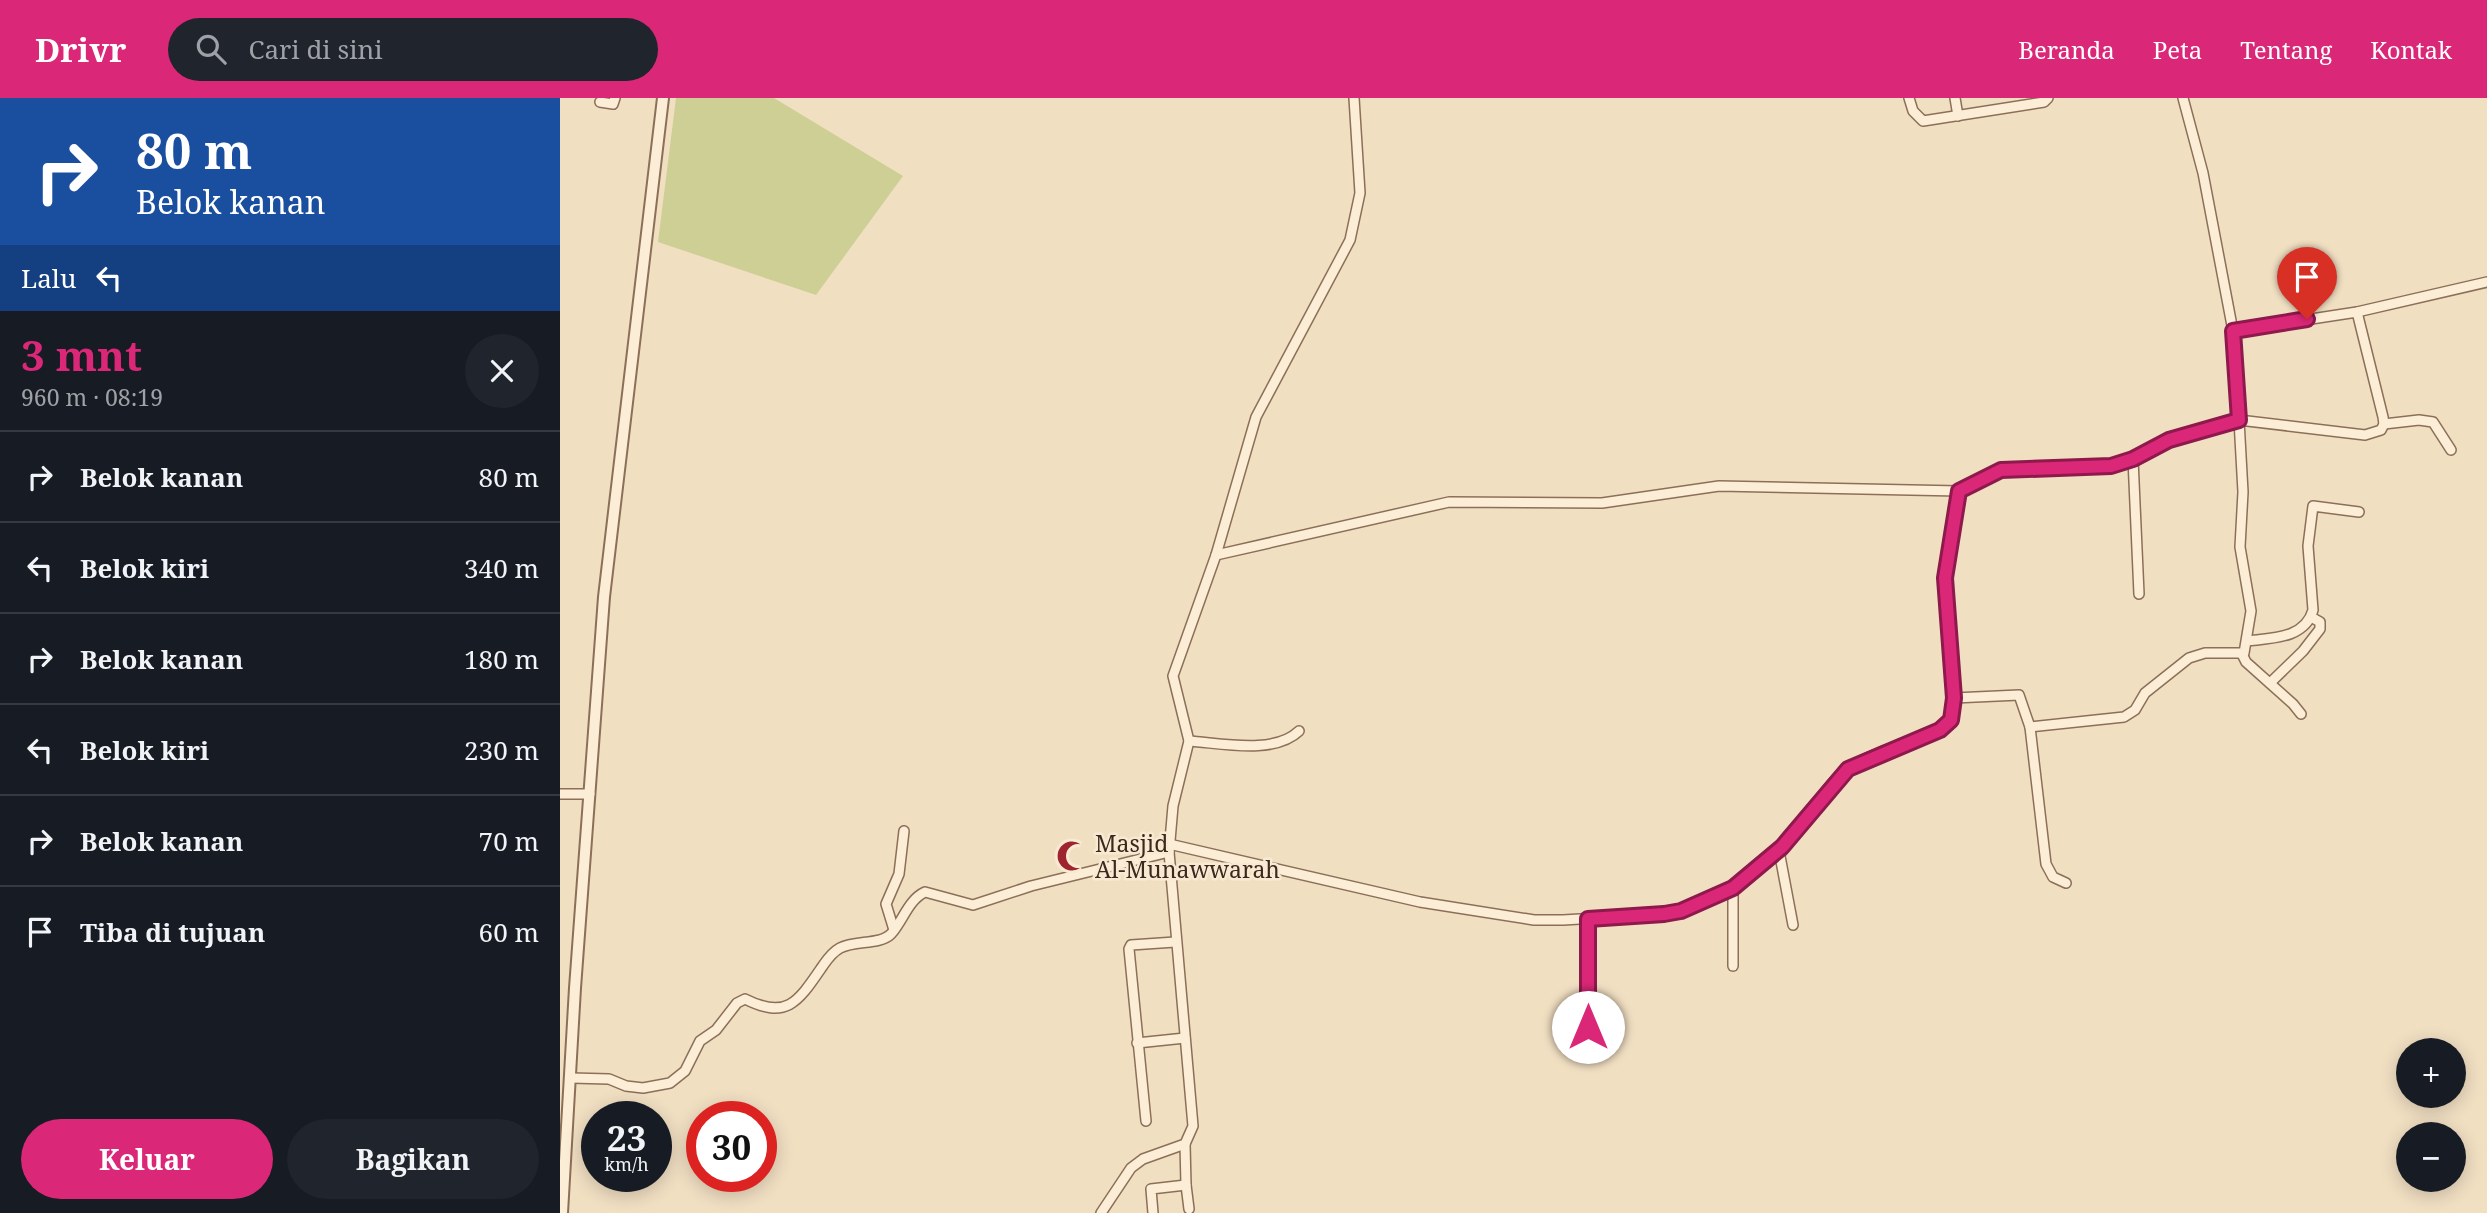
<!DOCTYPE html>
<html lang="id">
<meta charset="utf-8">
<style>
:root{--surface:#171b24;--page:#20242c;--text:#f1f3f6;--muted:#9ea1a6;--line:#363941;--accent:#db2777}
body{margin:0;font-family:"Noto Serif",serif;background:var(--page);color:var(--text);height:100vh;display:flex;flex-direction:column;font-size:26px;white-space:nowrap}
*{box-sizing:border-box;margin:0}
p{font-size:23px;color:var(--muted)}
.icon{flex:none;width:38px;height:38px;fill:none;stroke:currentColor;stroke-width:2;stroke-linecap:round;stroke-linejoin:round}
.map{position:relative;flex:1;overflow:hidden}
.sheet{display:flex;flex-direction:column;background:var(--surface);width:560px}
.sheet>*{flex:none}
.banner{background:#1a4fa0;color:#fff;overflow:hidden}
.tools{position:absolute;left:1836px;top:940px;display:grid;gap:14px}
.tools a{display:grid;place-items:center;width:70px;height:70px;border-radius:50%;background:var(--surface);box-shadow:0 4px 18px #0003;font-size:35px}
.speed{position:absolute;left:21px;top:1003px;display:flex;gap:14px;font-size:35px;font-weight:700;text-align:center}
.speed>*{display:grid;place-content:center;width:91px;height:91px;border-radius:50%;background:var(--surface);box-shadow:0 4px 18px #0003;line-height:1}
.speed small{font-size:18px;font-weight:400}
.speed .limit{border:10px solid #d22;background:#fff;color:#111}
.pin{position:absolute;display:grid;place-items:center;width:60px;height:60px;color:#fff;margin:-72px -30px;border-radius:50% 50% 50% 0;rotate:-45deg;box-shadow:0 0 7px #0007}
.pin .icon{rotate:45deg}
.me{position:absolute;width:77px;margin:-38px;rotate:0deg;stroke-linejoin:round;filter:drop-shadow(0 0 5px #0008)}
.turn{display:flex;align-items:center;gap:24px;height:147px;padding:0 21px;font-size:32px}
.turn .icon{width:91px;height:91px;stroke-width:2.5}
.turn b{display:block;font-size:49px;line-height:60px}
.then{display:flex;align-items:center;height:66px;padding:0 21px;background:#0003;gap:14px;font-size:26px}
.round{display:grid;place-items:center;flex:none;width:74px;height:74px;border-radius:37px;background:var(--page)}
.headline{display:flex;align-items:center;justify-content:space-between;height:119px;padding:0 21px}
h1{font-size:42px;font-weight:700;line-height:52px;color:var(--accent)}
.cta{display:flex;gap:14px;margin-top:auto;padding:14px 21px}
.cta a{flex:1;height:80px;border-radius:42px;background:var(--accent);color:#fff;font-size:28px;font-weight:700;line-height:80px;text-align:center}
.cta a+a{background:var(--page);color:var(--text)}
ul{padding:0;list-style:none}
li{display:flex;align-items:center;gap:21px;height:91px;padding:0 21px;border-top:2px solid var(--line)}
li div{flex:1}
li b{display:block;font-size:26px}
li em{font-style:normal}
header{display:flex;align-items:center;gap:42px;box-sizing:border-box;height:98px;padding:0 35px;background:var(--accent);color:#fff}
header strong{font-size:33px}
nav{display:flex;gap:38px;margin-inline-start:auto;font-size:24px}
.search{width:490px;height:63px;background:var(--page);display:flex;align-items:center;gap:18px;box-sizing:border-box;padding:0 24px;border-radius:38px;color:var(--muted);font-size:26px}
main{display:flex;flex:1;min-height:0}
.map>svg:first-child{display:block}
.green{fill:#cdcf95}
.lines{fill:none;stroke-linecap:round;stroke-linejoin:round}
.minor-casing{stroke:#8c6f58;stroke-width:12}
.tertiary-casing{stroke:#8c6f58;stroke-width:14}
.minor{stroke:#fbedd6;stroke-width:9}
.tertiary{stroke:#fbedd6;stroke-width:10}
.route-casing{stroke:#8e194d;stroke-width:18}
.route{stroke:#db2777;stroke-width:12}
.labels{text-anchor:middle;dominant-baseline:central;stroke-width:5;stroke-linejoin:round;paint-order:stroke}
.poi-label{font-size:23px;fill:#3b291d;stroke:#f8ead2;text-anchor:start}
</style>
<header>
<strong>Drivr</strong>
<div class="search"><svg class="icon" aria-label="search" viewBox="0 0 24 24"><circle cx="10" cy="10" r="6"/><path d="M15 15l6 6"/></svg>Cari di sini</div>
<nav><a>Beranda</a><a>Peta</a><a>Tentang</a><a>Kontak</a></nav>
</header>
<main>
<section class="sheet">
<div class="banner">
<div class="turn"><svg class="icon" aria-label="right" viewBox="0 0 24 24"><path d="M7 20v-9h11M14 6l5 5-5 5"/></svg><div><b>80 m</b>Belok kanan</div></div>
<div class="then">Lalu<svg class="icon" aria-label="left" viewBox="0 0 24 24"><path d="M17 20v-9H6M10 6l-5 5 5 5"/></svg></div>
</div>
<div class="headline"><div><h1>3 mnt</h1><p>960 m · 08:19</p></div><a class="round"><svg class="icon" aria-label="close" viewBox="0 0 24 24"><path d="M6 6l12 12M18 6L6 18"/></svg></a></div>
<ul>
<li><svg class="icon" aria-label="right" viewBox="0 0 24 24"><path d="M7 20v-9h11M14 6l5 5-5 5"/></svg><div><b>Belok kanan</b></div><em>80 m</em></li>
<li><svg class="icon" aria-label="left" viewBox="0 0 24 24"><path d="M17 20v-9H6M10 6l-5 5 5 5"/></svg><div><b>Belok kiri</b></div><em>340 m</em></li>
<li><svg class="icon" aria-label="right" viewBox="0 0 24 24"><path d="M7 20v-9h11M14 6l5 5-5 5"/></svg><div><b>Belok kanan</b></div><em>180 m</em></li>
<li><svg class="icon" aria-label="left" viewBox="0 0 24 24"><path d="M17 20v-9H6M10 6l-5 5 5 5"/></svg><div><b>Belok kiri</b></div><em>230 m</em></li>
<li><svg class="icon" aria-label="right" viewBox="0 0 24 24"><path d="M7 20v-9h11M14 6l5 5-5 5"/></svg><div><b>Belok kanan</b></div><em>70 m</em></li>
<li><svg class="icon" aria-label="arrive" viewBox="0 0 24 24"><path d="M6 21V4h12l-3 4 3 4H6"/></svg><div><b>Tiba di tujuan</b></div><em>60 m</em></li>
</ul>
<div class="cta"><a>Keluar</a><a>Bagikan</a></div>
</section>
<div class="map">
<svg width="1927" height="1115" viewBox="0 0 1927 1115">
<rect width="100%" height="100%" fill="#f1dfc2"/>
<!-- green -->
<polygon class="green" points="116,0 214,0 343,78 256,197 98,144"/>
<g class="lines">
<!-- minor casing -->
<g class="minor-casing">
<g id="minor">
<polyline points="1349,0 1353,13 1363,23 1484,4 1488,0"/>
<polyline points="1395,0 1398,18"/>
<polyline points="40,4 53,6 55,0"/>
<polyline points="1673,233 1797,214 1927,184"/>
<polyline points="1824,326 1859,322 1873,324 1891,352"/>
<polyline points="1573,361 1579,496"/>
<polyline points="656,457 889,404 1042,405 1159,388 1399,393"/>
<path d="M1687 543C1711 540 1745 541 1753 512L1748 448 1753 408 1799 414"/>
<polyline points="1682,556 1686,564 1733,606 1741,616"/>
<polyline points="1710,585 1743,553 1760,531 1760,524 1751,519"/>
<polyline points="1394,600 1459,597 1470,629 1564,619 1575,612 1585,595 1629,560 1645,555 1684,555 1691,513 1680,449 1683,394 1679,322 1805,337 1821,332 1824,326 1823,319 1797,214"/>
<polyline points="1470,629 1486,766 1493,779 1506,785"/>
<path d="M629 643C661 645 714 657 739 633"/>
<polyline points="0,696 30,696"/>
<path d="M609 746 860 804 974 822H1003L1104 816C1164 804 1207 768 1244 722 1257 705 1270 685 1286 672 1303 658 1357 641 1380 632L1391 622 1394 609 1385 480 1399 393 1446 371 1480 372 1551 368 1573 361 1609 342 1679 322 1673 233 1643 75 1623 0"/>
<polyline points="1222,749 1220,758 1233,827"/>
<polyline points="1173,790 1173,868"/>
<polyline points="1028,821 1028,929"/>
<polyline points="334,832 326,806 339,776 344,733"/>
<polyline points="577,945 625,940"/>
<path d="M11 980 49 981 66 988 83 990 110 985 125 973 140 943 156 932 177 905 185 901C227 922 238 904 262 869 267 862 271 855 280 850 295 842 320 847 331 836 343 823 348 802 365 794L413 807 471 788 609 754"/>
<polyline points="586,1023 569,851 571,847 615,844"/>
<polyline points="625,1046 626,1087 629,1111"/>
<polyline points="541,1115 571,1070 583,1061 625,1046 633,1028 609,754 613,708 629,643 613,578 656,457 696,319 790,142 800,95 794,0"/>
<polyline points="593,1115 591,1091 626,1087"/>
</g>
</g>
<!-- tertiary casing -->
<g class="tertiary-casing">
<polyline id="tertiary" points="2,1115 15,890 44,499 103,0"/>
</g>
<!-- minor -->
<use href="#minor" class="minor"/>
<!-- tertiary -->
<use href="#tertiary" class="tertiary"/>
</g>
<g class="lines">
<!-- route casing -->
<g class="route-casing">
<polyline id="route" points="1028,929 1028,821 1104,816 1121,813 1173,790 1222,749 1288,671 1380,632 1391,622 1394,600 1385,480 1399,393 1441,372 1551,368 1573,361 1609,342 1679,322 1673,233 1747,221"/>
</g>
<!-- route -->
<use href="#route" class="route"/>
</g>
<!-- icons -->
<defs>
<g id="mosque-bare" transform="scale(2.415)"><path d="M3.5-4.9A6 6 0 1 0 3.5 4.9A5 5 0 1 1 3.5-4.9Z" fill="#9e242f" stroke="#f8ead2" stroke-width="2.5" paint-order="stroke"/></g>
</defs>
<g fill-rule="evenodd">
<use href="#mosque-bare" x="512" y="758"/>
</g>
<g class="labels">
<!-- poi labels -->
<g class="poi-label">
<text x="535" y="745">Masjid<tspan x="535" dy="26">Al-Munawwarah</tspan></text>
</g>
</g>
</svg>
<div class="tools">
<a>+</a>
<a>−</a>
</div>
<div class="speed"><div>23<small>km/h</small></div><div class="limit">30</div></div>
<div class="pin" style="left:1747px;top:221px;background:#d93025"><svg class="icon" aria-label="arrive" viewBox="0 0 24 24"><path d="M6 21V4h12l-3 4 3 4H6"/></svg></div>
<svg class="me" style="left:1028px;top:929px" viewBox="-20 -20 40 40"><circle r="19" fill="#fff"/><path d="M0-13L10 11 0 6-10 11z" fill="#db2777"/></svg>
</div>
</main>
